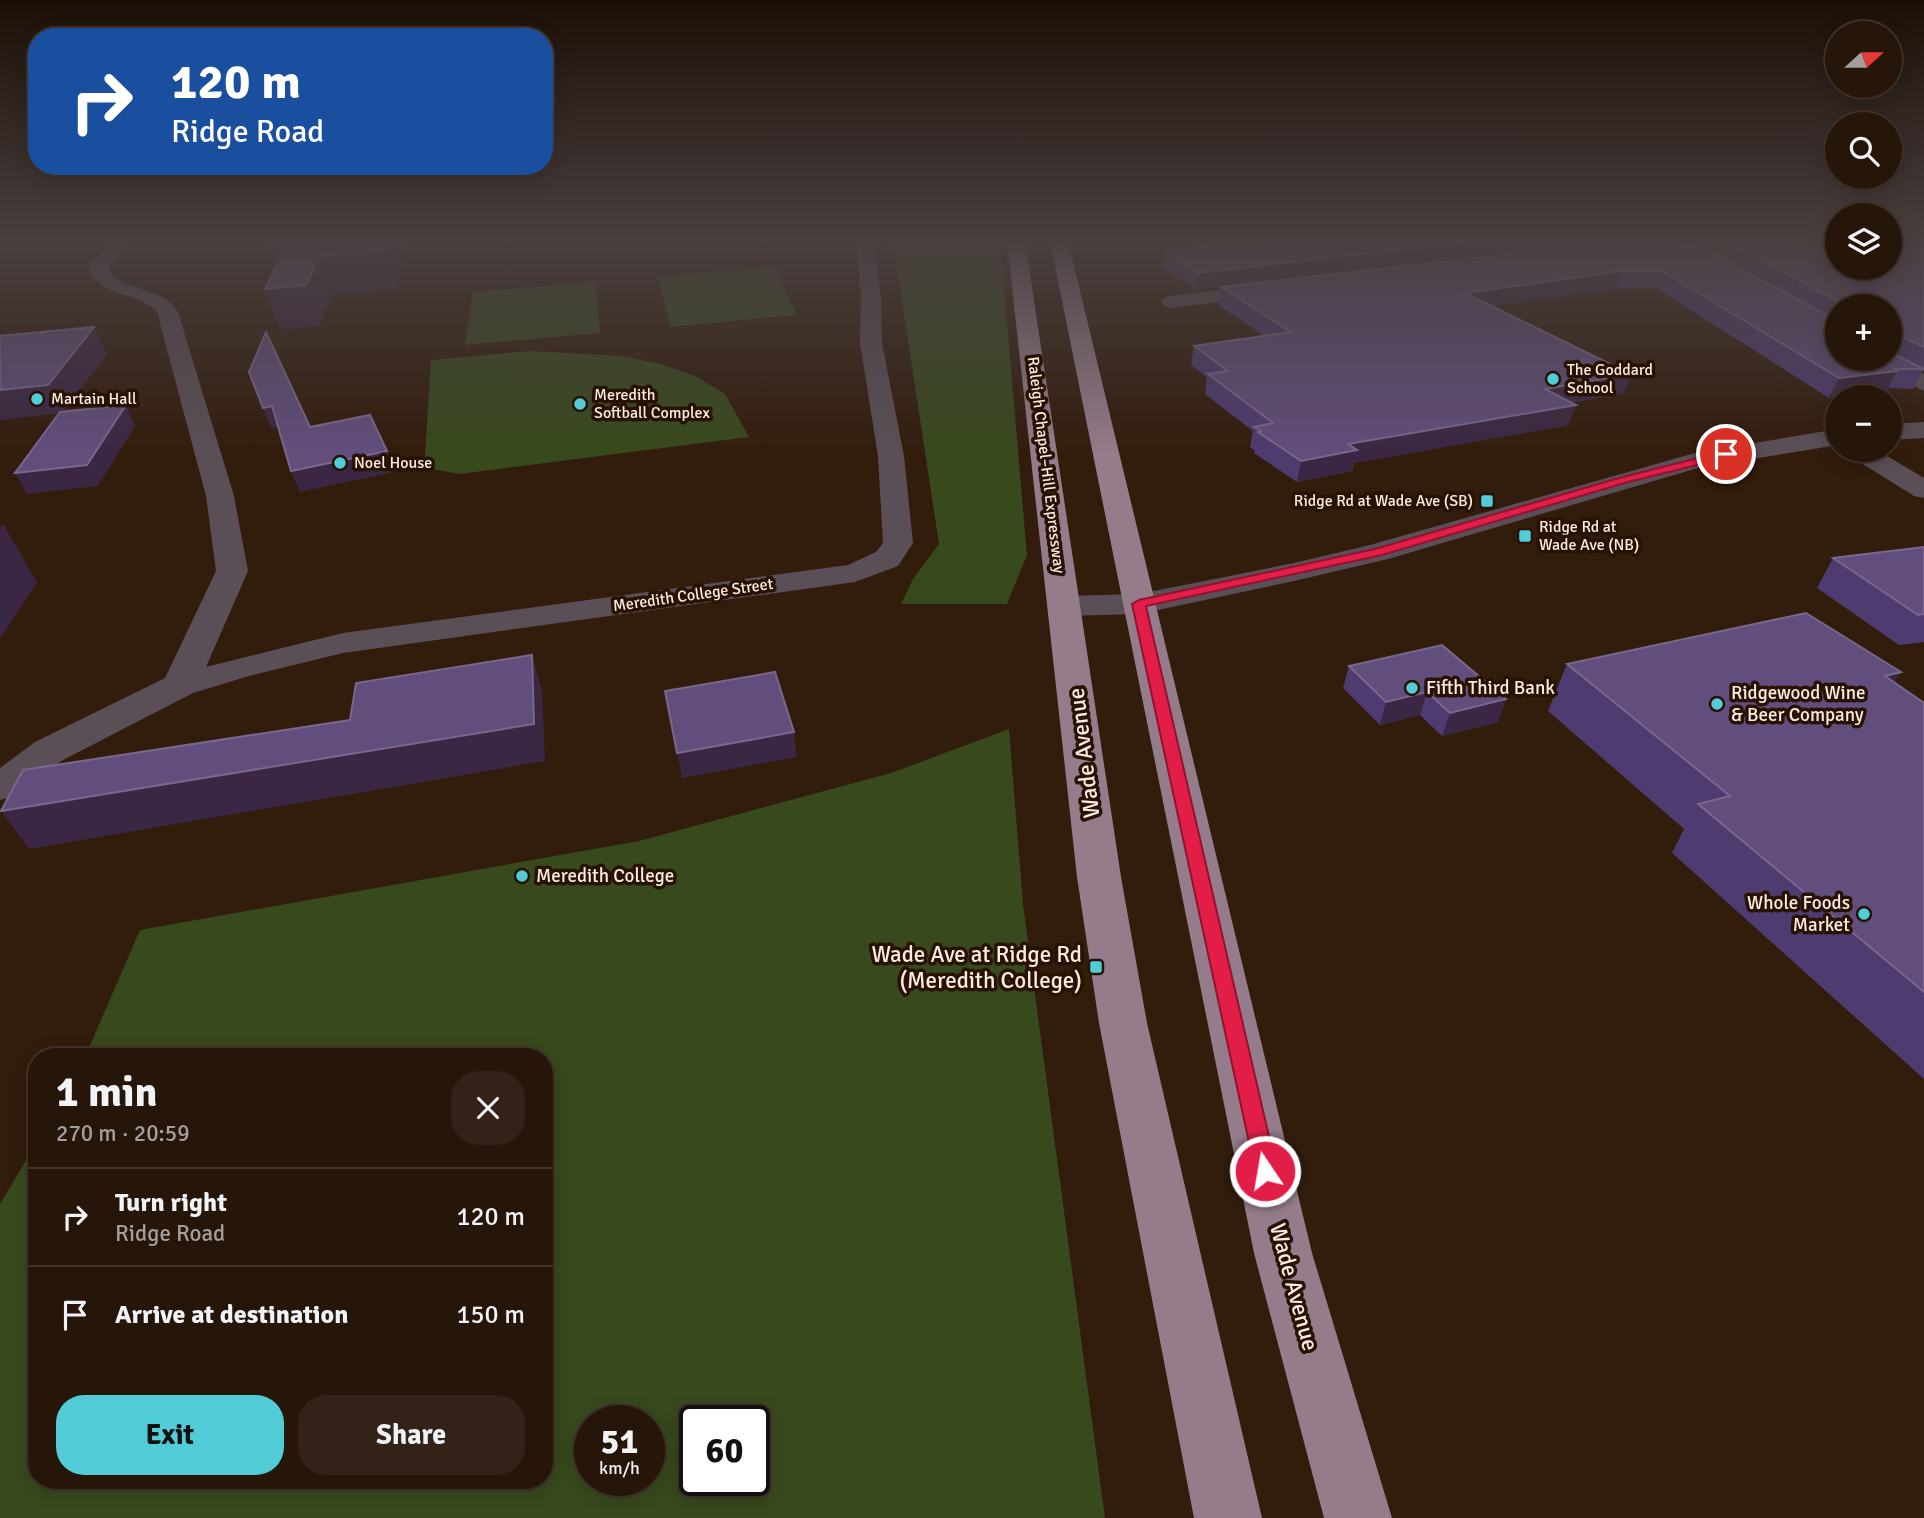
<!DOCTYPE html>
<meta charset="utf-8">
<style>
:root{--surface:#261509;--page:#322217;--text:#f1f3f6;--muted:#a49f9c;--line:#42342a;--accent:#52ccd6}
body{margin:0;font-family:Signika,sans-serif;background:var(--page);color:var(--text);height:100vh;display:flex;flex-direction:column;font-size:26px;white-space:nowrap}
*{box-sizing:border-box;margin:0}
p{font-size:23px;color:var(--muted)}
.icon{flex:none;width:38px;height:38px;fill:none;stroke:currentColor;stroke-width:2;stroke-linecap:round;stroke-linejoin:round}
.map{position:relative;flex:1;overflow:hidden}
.details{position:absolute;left:28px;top:1048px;width:525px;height:441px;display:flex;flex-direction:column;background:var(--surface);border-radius:28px;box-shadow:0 4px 18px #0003,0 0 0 2px var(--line)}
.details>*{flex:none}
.top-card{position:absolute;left:28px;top:28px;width:525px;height:147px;border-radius:28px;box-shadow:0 4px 18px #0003,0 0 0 2px var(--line);background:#1a4fa0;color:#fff;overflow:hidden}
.needle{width:46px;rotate:69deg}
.fabs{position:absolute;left:1825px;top:21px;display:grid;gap:14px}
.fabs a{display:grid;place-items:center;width:77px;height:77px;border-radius:50%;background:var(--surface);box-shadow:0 4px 18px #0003,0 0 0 2px var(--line);font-size:35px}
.speed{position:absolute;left:574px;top:1405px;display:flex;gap:14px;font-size:35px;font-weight:700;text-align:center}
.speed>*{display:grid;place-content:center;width:91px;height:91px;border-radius:50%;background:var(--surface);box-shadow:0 4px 18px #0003,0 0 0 2px var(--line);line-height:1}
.speed small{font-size:18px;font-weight:400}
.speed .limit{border:4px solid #111;border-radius:10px;background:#fff;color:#111}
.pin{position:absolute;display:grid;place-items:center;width:60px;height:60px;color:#fff;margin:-30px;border:4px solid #fff;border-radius:50%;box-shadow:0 2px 7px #0007}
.me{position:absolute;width:77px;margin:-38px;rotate:348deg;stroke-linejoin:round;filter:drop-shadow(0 0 5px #0008)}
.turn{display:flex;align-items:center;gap:24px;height:147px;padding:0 28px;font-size:32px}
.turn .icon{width:91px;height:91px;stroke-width:2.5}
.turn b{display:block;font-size:49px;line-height:60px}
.round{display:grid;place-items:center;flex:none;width:74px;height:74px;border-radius:28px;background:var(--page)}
.head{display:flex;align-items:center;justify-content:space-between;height:119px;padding:0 28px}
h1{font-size:42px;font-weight:700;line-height:52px}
.action{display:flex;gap:14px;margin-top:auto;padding:14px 28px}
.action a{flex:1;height:80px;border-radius:28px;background:var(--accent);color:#111;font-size:28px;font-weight:700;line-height:80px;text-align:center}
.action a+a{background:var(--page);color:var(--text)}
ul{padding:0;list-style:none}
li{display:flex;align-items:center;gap:21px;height:98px;padding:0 28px;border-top:2px solid var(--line)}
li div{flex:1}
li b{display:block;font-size:26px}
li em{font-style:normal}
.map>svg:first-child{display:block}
.green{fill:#38491d;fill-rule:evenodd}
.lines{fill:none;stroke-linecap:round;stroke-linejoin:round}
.minor{fill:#5b4f57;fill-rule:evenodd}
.major{fill:#957c8b;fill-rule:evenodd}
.wall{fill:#4e3b70;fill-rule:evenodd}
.shaded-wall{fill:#3b2743}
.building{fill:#614e7c;stroke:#79678c;stroke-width:2}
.route{fill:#e11d48;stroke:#92132f;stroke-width:2}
.poi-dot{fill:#52ccd6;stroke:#271204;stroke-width:2.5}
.labels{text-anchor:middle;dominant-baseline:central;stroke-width:7;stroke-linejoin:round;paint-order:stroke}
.far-poi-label{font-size:16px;fill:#fbebe1;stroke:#271204;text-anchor:start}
.far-street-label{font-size:16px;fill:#fbebe1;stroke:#271204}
.poi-label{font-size:19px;fill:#fbebe1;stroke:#271204;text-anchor:start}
.near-street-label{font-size:23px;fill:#fbebe1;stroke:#271204}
.near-poi-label{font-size:23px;fill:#fbebe1;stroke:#271204;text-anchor:end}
</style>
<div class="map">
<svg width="1924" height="1518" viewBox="0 0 1924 1518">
<rect width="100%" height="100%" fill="#321c0c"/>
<!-- green -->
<g class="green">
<polygon points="893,241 1000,241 1027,555 1007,604 901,604 913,579 939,544"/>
<polygon points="774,267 797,315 670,327 658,277"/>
<polygon points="596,282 600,333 465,345 473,292"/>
<polygon points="530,351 621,356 661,364 695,376 725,394 749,437 459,474 427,468 425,456 431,360"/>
<path d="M1009 729 1023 904 1105 1518H0V1204L37 1142V1480H544V1057H85L140 930 639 841 891 773ZM649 1421V1480H590V1421ZM754 1421V1480H695V1421Z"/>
</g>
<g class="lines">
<!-- minor -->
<g class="minor">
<path d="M110 241H129L108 268C118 293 162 284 178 312L234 496 248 571 206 667 343 633 848 565 876 552 883 543 878 456 860 343 861 298 856 241H874L881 298 882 343 904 456 913 543 898 566 855 582 343 653 249 676 193 693 63 760 14 796 0 800V768L35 742 165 678 216 571 206 496 157 312C137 290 100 299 88 268Z"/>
<polygon points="1838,245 1838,257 1661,261 1652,255 1661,249"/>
<polygon points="1270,284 1277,286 1280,290 1277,294 1171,308 1164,306 1161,302 1164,298 1171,296"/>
<polygon points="1890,356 1924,374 1924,391 1871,364 1868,359 1890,359"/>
<polygon points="1924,422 1924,438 1890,440 1890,424"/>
<polygon points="1838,429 1838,445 1698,468 1388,559 1294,581 1139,614 1064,616 1053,613 1048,606 1053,599 1064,596 1139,594 1294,563 1370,545 1695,453"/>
<polygon points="1846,450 1877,450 1924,478 1924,498 1914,496 1850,456"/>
</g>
<!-- major -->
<g class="major">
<polygon points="1007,241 1025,241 1121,877 1147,1023 1262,1518 1194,1518 1099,1023 1077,877"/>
<polygon points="1050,241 1068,241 1312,1253 1392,1518 1324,1518 1254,1253"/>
</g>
</g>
<!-- wall -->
<g class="wall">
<path d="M1245 241H1838V242L1768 244 1924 241V371H1923L1913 389 1888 388 1887 390 1829 398 1656 288 1616 289 1492 306 1624 393 1571 403 1576 405 1568 425 1354 463 1352 471 1297 482 1254 453 1255 451 1250 447 1253 431 1205 394 1207 377 1191 365 1194 346 1265 336 1218 305 1221 287 1196 290 1162 268 1164 252ZM1733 245 1727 261 1751 275 1697 246ZM1641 248 1238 285 1524 251ZM1838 306H1890V359H1838Z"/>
<polygon points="1924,547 1924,642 1899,645 1817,588 1833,558"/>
<polygon points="1567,664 1895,683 1924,703 1924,1079 1672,853 1684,829 1548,711"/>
<polygon points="1349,666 1506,699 1498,722 1442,736 1420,715 1380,725 1343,688"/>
</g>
<!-- shaded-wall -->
<g class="shaded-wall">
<polygon points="265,241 304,241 310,259 273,262"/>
<polygon points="387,241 407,241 396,289 332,294 320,326 280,329 265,289 319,256"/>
<polygon points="1474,241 1527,241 1524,251 1196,290 1198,273"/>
<polygon points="1622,271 1616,289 1460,311 1465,293"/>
<polygon points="94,327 107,354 62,413 0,420 0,390"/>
<polygon points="1897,371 1887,390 1829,398 1839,378"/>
<polygon points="1631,374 1624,393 1539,409 1545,389"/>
<polygon points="126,405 135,426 98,486 27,494 15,473"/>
<polygon points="1576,405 1568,425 1354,463 1352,471 1297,482 1301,461 1348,444"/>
<polygon points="272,406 280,427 272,428 263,408"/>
<polygon points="387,451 394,472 300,492 291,471"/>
<polygon points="3,524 37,582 0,639 0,528"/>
<polygon points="532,655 542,691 545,761 29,849 1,811 534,724"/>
<polygon points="1901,672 1871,719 1885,676"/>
<polygon points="1427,692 1420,715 1380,725 1386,702"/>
<polygon points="1506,699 1498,722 1442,736 1450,713"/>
<polygon points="794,732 797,757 682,778 677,753"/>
</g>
<!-- building -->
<g class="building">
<polygon points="288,241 387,241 384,250 319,256 306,285 265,289"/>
<polygon points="1245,241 1474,241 1198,273 1164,252"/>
<polygon points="1890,241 1924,241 1924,347 1899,335 1897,338 1890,338 1890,306 1847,306 1733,245 1838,243 1838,268 1890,268"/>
<polygon points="1697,246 1838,321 1838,359 1890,359 1890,352 1924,369 1894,369 1897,371 1839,378 1662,271 1622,271 1465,293 1631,374 1545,389 1576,405 1348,444 1357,450 1301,461 1258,432 1261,431 1254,427 1273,423 1208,374 1228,371 1194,346 1291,332 1221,287 1529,252"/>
<polygon points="94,327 48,385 0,390 0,336"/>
<polygon points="266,332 310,427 370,415 387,451 291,471 272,406 263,408 249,372"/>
<polygon points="126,405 87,465 15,473 60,412"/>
<polygon points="1924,547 1924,614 1918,615 1833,558"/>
<polygon points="1806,613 1901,672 1885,676 1924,703 1924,992 1698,804 1730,796 1567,664"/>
<polygon points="1442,645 1506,699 1450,713 1427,692 1386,702 1349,666"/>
<polygon points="532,655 534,724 1,811 23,770 350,720 356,683"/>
<polygon points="775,672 794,732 677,753 665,691"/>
</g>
<!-- sky -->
<linearGradient id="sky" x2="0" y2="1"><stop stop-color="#1c0f07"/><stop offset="0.53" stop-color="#494040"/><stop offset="1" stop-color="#494040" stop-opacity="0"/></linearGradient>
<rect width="1924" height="454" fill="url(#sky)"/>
<!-- route -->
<polygon class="route" points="1726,451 1730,452 1730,457 1628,482 1382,555 1146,606 1277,1171 1273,1179 1265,1182 1257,1179 1132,604 1139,600 1375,549 1619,478"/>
<!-- markers -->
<g class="poi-dot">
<circle cx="1553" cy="379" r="7"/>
<circle cx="37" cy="399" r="7"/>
<circle cx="580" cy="404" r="7"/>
<circle cx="340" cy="463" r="7"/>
<rect x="1480" y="494" width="14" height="14" rx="3.5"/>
<rect x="1518" y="529" width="14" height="14" rx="3.5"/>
<circle cx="1412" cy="688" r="7"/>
<circle cx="1717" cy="704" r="7"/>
<circle cx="522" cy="876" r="7"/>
<circle cx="1864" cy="914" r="7"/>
<rect x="1089" y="960" width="14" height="14" rx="3.5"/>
</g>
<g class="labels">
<!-- far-poi labels -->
<g class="far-poi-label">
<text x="1567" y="370">The Goddard<tspan x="1567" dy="18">School</tspan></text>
<text x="594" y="395">Meredith<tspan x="594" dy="18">Softball Complex</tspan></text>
<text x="51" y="399">Martain Hall</text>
<text x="354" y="463">Noel House</text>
<text x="1473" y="501" text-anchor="end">Ridge Rd at Wade Ave (SB)</text>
<text x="1539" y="527">Ridge Rd at<tspan x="1539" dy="18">Wade Ave (NB)</tspan></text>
</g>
<!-- far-street labels -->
<g class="far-street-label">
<text transform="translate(1046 465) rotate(83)">Raleigh Chapel–Hill Expressway</text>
<text transform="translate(693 595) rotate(-8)">Meredith College Street</text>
</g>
<!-- poi labels -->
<g class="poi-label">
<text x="1426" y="688">Fifth Third Bank</text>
<text x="1731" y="693">Ridgewood Wine<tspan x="1731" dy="22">&amp; Beer Company</tspan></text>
<text x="536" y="876">Meredith College</text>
<text x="1850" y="903" text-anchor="end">Whole Foods<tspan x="1850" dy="22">Market</tspan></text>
</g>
<!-- near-street labels -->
<g class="near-street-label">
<text transform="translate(1084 753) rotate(-97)">Wade Avenue</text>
<text transform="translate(1294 1287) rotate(75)">Wade Avenue</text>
</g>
<!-- near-poi labels -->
<g class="near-poi-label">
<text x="1082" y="954">Wade Ave at Ridge Rd<tspan x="1082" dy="26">(Meredith College)</tspan></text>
</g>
</g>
</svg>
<div class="fabs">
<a><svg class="needle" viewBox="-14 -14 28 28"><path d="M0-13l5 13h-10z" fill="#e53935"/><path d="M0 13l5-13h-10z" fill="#a49f9c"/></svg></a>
<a><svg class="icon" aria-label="search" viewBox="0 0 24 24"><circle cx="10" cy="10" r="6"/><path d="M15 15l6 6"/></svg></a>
<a><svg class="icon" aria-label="layers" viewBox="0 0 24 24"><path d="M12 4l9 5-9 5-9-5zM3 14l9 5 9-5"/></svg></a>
<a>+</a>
<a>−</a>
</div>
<div class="speed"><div>51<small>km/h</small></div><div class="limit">60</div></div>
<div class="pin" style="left:1726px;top:454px;background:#d93025"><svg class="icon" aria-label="arrive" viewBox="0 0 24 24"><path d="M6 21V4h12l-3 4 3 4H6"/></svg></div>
<svg class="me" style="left:1265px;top:1171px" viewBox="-20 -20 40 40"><circle r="17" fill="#e11d48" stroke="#fff" stroke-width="3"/><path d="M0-11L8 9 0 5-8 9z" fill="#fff"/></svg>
<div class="top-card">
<div class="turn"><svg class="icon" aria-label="right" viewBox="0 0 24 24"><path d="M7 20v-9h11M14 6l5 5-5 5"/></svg><div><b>120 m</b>Ridge Road</div></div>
</div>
<section class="details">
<div class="head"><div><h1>1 min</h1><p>270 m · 20:59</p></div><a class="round"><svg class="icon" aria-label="close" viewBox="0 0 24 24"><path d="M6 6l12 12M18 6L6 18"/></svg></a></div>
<ul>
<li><svg class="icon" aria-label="right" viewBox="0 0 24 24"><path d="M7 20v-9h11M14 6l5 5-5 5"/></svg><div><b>Turn right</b><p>Ridge Road</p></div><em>120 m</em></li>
<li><svg class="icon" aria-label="arrive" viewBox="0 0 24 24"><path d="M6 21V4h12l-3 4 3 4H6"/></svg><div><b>Arrive at destination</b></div><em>150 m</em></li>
</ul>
<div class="action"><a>Exit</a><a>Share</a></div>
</section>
</div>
